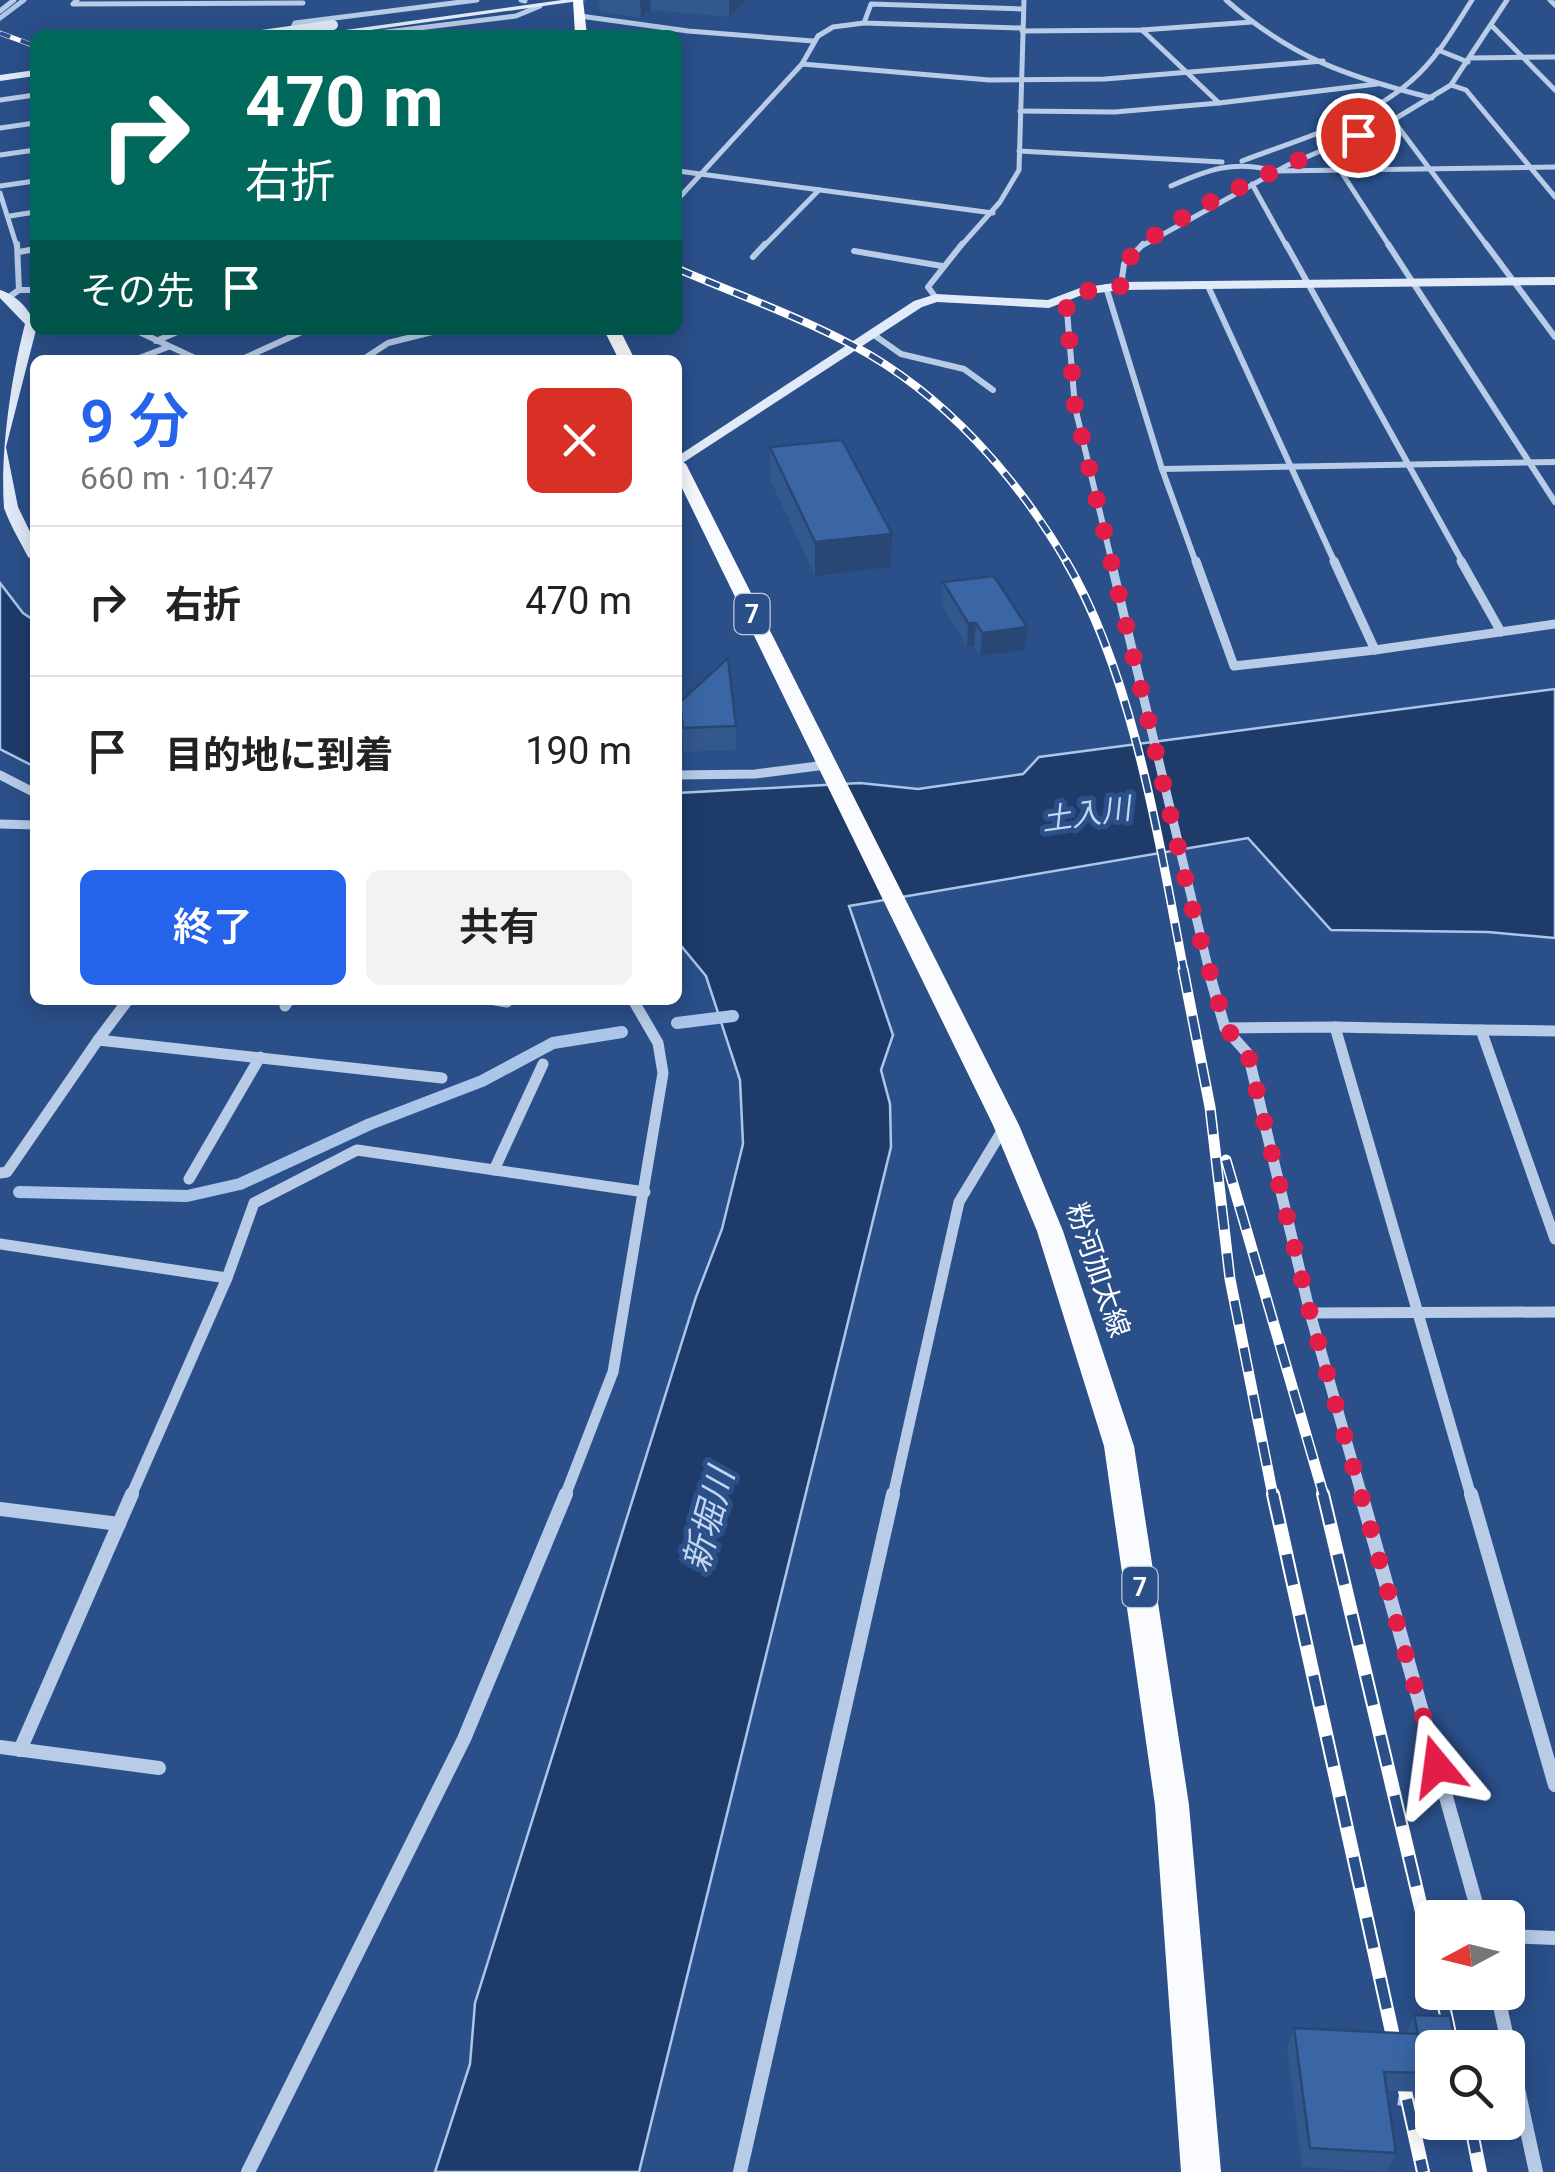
<!DOCTYPE html>
<html lang="ja">
<meta charset="utf-8">
<style>
:root{--surface:#fff;--page:#f2f2f2;--text:#222;--muted:#767676;--line:#e0e0e0;--accent:#2563eb}
body{margin:0;font-family:Roboto,"Noto Sans JP",sans-serif;background:var(--page);color:var(--text);height:100vh;display:flex;flex-direction:column;font-size:38px;white-space:nowrap}
*{box-sizing:border-box;margin:0}
p{font-size:32px;color:var(--muted)}
.icon{flex:none;width:55px;height:55px;fill:none;stroke:currentColor;stroke-width:2;stroke-linecap:round;stroke-linejoin:round}
.map{position:relative;flex:1;overflow:hidden}
.side{position:absolute;left:30px;top:355px;width:652px;height:650px;display:flex;flex-direction:column;background:var(--surface);border-radius:15px;box-shadow:0 5px 25px #0003}
.side>*{flex:none}
.banner{position:absolute;left:30px;top:30px;width:652px;height:305px;border-radius:15px;box-shadow:0 5px 25px #0003;background:#00695c;color:#fff;overflow:hidden}
.needle{width:65px;rotate:263deg}
.fabs{position:absolute;left:1415px;top:1900px;display:grid;gap:20px}
.fabs a{display:grid;place-items:center;width:110px;height:110px;border-radius:15px;background:var(--surface);box-shadow:0 5px 25px #0003;font-size:50px}
.pin{position:absolute;display:grid;place-items:center;width:85px;height:85px;color:#fff;margin:-42px;border:5px solid #fff;border-radius:50%;box-shadow:0 2px 10px #0007}
.me{position:absolute;width:110px;margin:-55px;rotate:344deg;stroke-linejoin:round;filter:drop-shadow(0 0 8px #0008)}
.turn{display:flex;align-items:center;gap:35px;height:210px;padding:0 50px;font-size:45px}
.turn .icon{width:130px;height:130px;stroke-width:2.5}
.turn b{display:block;font-size:70px;line-height:85px}
.then{display:flex;align-items:center;height:95px;padding:0 50px;background:#0003;gap:20px;font-size:38px}
.round{display:grid;place-items:center;flex:none;width:105px;height:105px;border-radius:15px;background:var(--page)}
.head{display:flex;align-items:center;justify-content:space-between;height:170px;padding:0 50px}
h1{font-size:60px;font-weight:600;line-height:75px;color:var(--accent)}
.button{display:flex;gap:20px;margin-top:auto;padding:20px 50px}
.button a{flex:1;height:115px;border-radius:15px;background:var(--accent);color:#fff;font-size:40px;font-weight:600;line-height:115px;text-align:center}
.button a+a{background:var(--page);color:var(--text)}
ul{padding:0;list-style:none}
li{display:flex;align-items:center;gap:30px;height:150px;padding:0 50px;border-top:2px solid var(--line)}
li div{flex:1}
li b{display:block;font-size:38px}
li em{font-style:normal}
.map>svg:first-child{display:block}
.water{fill:#1e3b6a;stroke:#acc6e9;stroke-width:2.5}
.lines{fill:none;stroke-linecap:round;stroke-linejoin:round}
.stream-far1{stroke:#acc6e9;stroke-width:5}
.stream{stroke:#acc6e9;stroke-width:12}
.path{stroke:#b8cce8;stroke-width:9;stroke-dasharray:6 10;stroke-linecap:butt}
.street-far4{stroke:#b8cce8;stroke-width:5}
.street-far3{stroke:#b8cce8;stroke-width:6}
.street-far2{stroke:#b8cce8;stroke-width:9}
.street-far1{stroke:#b8cce8;stroke-width:11}
.street{stroke:#b8cce8;stroke-width:14}
.secondary{fill:#e1eaf8;fill-rule:evenodd}
.primary{fill:#fafbfe;fill-rule:evenodd}
.rail-far4-casing{stroke:#fff;stroke-width:5}
.rail-far3-casing{stroke:#fff;stroke-width:8}
.rail-far2-casing{stroke:#fff;stroke-width:9}
.rail-far1-casing{stroke:#fff;stroke-width:11}
.rail-casing{stroke:#fff;stroke-width:14}
.rail-far4{stroke:#2a4f89;stroke-width:4;stroke-dasharray:11;stroke-linecap:butt}
.rail-far3{stroke:#2a4f89;stroke-width:5;stroke-dasharray:15;stroke-linecap:butt}
.rail-far2{stroke:#2a4f89;stroke-width:6;stroke-dasharray:19;stroke-linecap:butt}
.rail-far1{stroke:#2a4f89;stroke-width:8;stroke-dasharray:24;stroke-linecap:butt}
.rail{stroke:#2a4f89;stroke-width:10;stroke-dasharray:31;stroke-linecap:butt}
.secondary-bridge{stroke:#e1eaf8;stroke-width:10}
.wall{fill:#33588e}
.shaded-wall{fill:#294774}
.building{fill:#3b66a5;stroke:#294774;stroke-width:2.5}
.route{stroke:#e11d48;stroke-width:18;stroke-dasharray:0 32.4}
.labels{text-anchor:middle;dominant-baseline:central;stroke-width:10;stroke-linejoin:round;paint-order:stroke}
.shield{fill:#2a4f89;stroke:#bfcadc;stroke-width:2.5}
.shield-label{font-size:25px;font-weight:bold;fill:#fff}
.street-label{font-size:28px;fill:#fff;stroke:#2a4f89}
.water-label{font-size:30px;font-style:italic;fill:#c3d6f0;stroke:#2a4f89}
.near-water-label{font-size:35px;font-style:italic;fill:#c3d6f0;stroke:#2a4f89}
</style>
<div class="map">
<svg width="1555" height="2172" viewBox="0 0 1555 2172">
<rect width="100%" height="100%" fill="#2a4f89"/>
<!-- water -->
<g class="water">
<polygon points="0,583 23,613 35,621 35,767 0,749"/>
<polygon points="1555,689 1555,938 1488,932 1331,930 1248,838 849,906 893,1035 881,1070 890,1104 891,1147 639,2172 435,2172 470,2064 475,2003 696,1297 722,1229 743,1144 740,1080 706,976 678,942 678,793 860,783 918,789 1023,774 1039,757"/>
</g>
<g class="lines">
<!-- stream-far1 -->
<polyline class="stream-far1" points="0,18 24,0"/>
<!-- stream -->
<g class="stream">
<polyline points="677,1023 733,1016"/>
<polyline points="19,1192 187,1196 240,1184 370,1124 482,1081 553,1043 622,1032"/>
</g>
<!-- path -->
<g class="path">
<polyline points="1427,2086 1430,2105"/>
<polyline points="1382,2099 1432,2105"/>
</g>
<!-- street-far4 -->
<g class="street-far4">
<polyline points="77,0 73,4 303,3"/>
<polyline points="521,0 525,1"/>
<path d="M1226 0C1292 58 1348 77 1432 98"/>
<polyline points="1550,0 1555,5"/>
<polyline points="0,11 14,0"/>
<polyline points="580,16 688,31 813,41"/>
<polyline points="1492,26 1555,90"/>
<polyline points="1021,28 864,23 871,4 1022,9"/>
<polyline points="1022,31 1142,30 1252,22"/>
<polyline points="290,34 295,23 477,0"/>
<polyline points="362,35 516,16 540,6"/>
<polyline points="1438,50 1468,62"/>
<polyline points="1470,58 1555,57"/>
<polyline points="802,64 989,80 1105,79 1323,61"/>
<polyline points="1451,85 1466,90 1555,197"/>
<polyline points="0,100 35,95"/>
<polyline points="1219,103 1377,84"/>
<polyline points="1020,111 1115,112 1219,103 1142,30"/>
<polyline points="1393,120 1488,247"/>
<polyline points="0,128 35,123"/>
<polyline points="1019,151 1222,162"/>
<polyline points="0,155 35,150"/>
<path d="M1242 161C1299 139 1365 122 1411 81 1437 59 1454 28 1472 0"/>
<polyline points="1340,170 1390,247"/>
<polyline points="678,171 993,213"/>
<polyline points="1252,184 1287,247"/>
<polyline points="0,186 35,181"/>
<path d="M1171 186C1209 169 1234 160 1275 171L1555 167"/>
<polyline points="0,193 17,247"/>
<polyline points="678,199 802,64 818,36 833,27 864,23"/>
<polyline points="10,216 35,212"/>
<polyline points="763,247 819,190"/>
<polyline points="960,247 1000,202 1019,170 1024,0"/>
<polyline points="1140,247 1288,165 1393,120 1451,85 1507,0"/>
</g>
<!-- street-far3 -->
<g class="street-far3">
<polyline points="17,244 19,290"/>
<polyline points="1286,244 1463,563"/>
<polyline points="1388,244 1555,502"/>
<polyline points="1486,244 1555,337"/>
<polyline points="854,251 942,266"/>
<polyline points="19,252 35,249"/>
<polyline points="753,257 765,244"/>
<polyline points="1121,286 1124,264 1143,244"/>
<polyline points="1208,286 1335,563"/>
<polyline points="1106,287 1162,469 1555,462"/>
<polyline points="9,297 19,290 35,290"/>
<polyline points="936,298 928,287 962,244"/>
<polyline points="1066,299 1075,407 1112,563"/>
<polyline points="135,330 199,360"/>
<polyline points="874,335 901,354 964,369 993,390"/>
<polyline points="156,341 182,330"/>
<polyline points="134,360 168,347"/>
<polyline points="240,360 306,330"/>
<polyline points="362,360 388,343 440,330"/>
<polyline points="1162,469 1196,563"/>
</g>
<!-- street-far2 -->
<g class="street-far2">
<polyline points="1111,561 1209,971"/>
<polyline points="1196,561 1234,666 1375,650 1334,561"/>
<polyline points="1461,561 1501,632"/>
<polyline points="1375,650 1555,624"/>
<polyline points="0,775 35,793"/>
<polyline points="678,775 755,774 826,765"/>
<polyline points="0,824 35,825"/>
</g>
<!-- street-far1 -->
<g class="street-far1">
<polyline points="1208,969 1225,1028 1248,1054 1310,1313 1362,1496"/>
<polyline points="128,1000 98,1040 442,1078"/>
<polyline points="495,1000 507,1002"/>
<polyline points="285,1006 289,1000"/>
<polyline points="1335,1027 1481,1030 1555,1239"/>
<polyline points="1225,1028 1335,1027 1471,1496"/>
<polyline points="1481,1030 1555,1031"/>
<polyline points="494,1170 543,1064"/>
<polyline points="0,1173 7,1172 98,1040"/>
<polyline points="189,1179 260,1057"/>
<polyline points="0,1244 227,1278"/>
<polyline points="1310,1313 1555,1312"/>
<polyline points="131,1496 227,1278 254,1203 357,1150 645,1192"/>
<polyline points="565,1496 613,1372 663,1073 658,1043 633,1000"/>
<polyline points="893,1496 959,1202 1005,1126"/>
</g>
<!-- street -->
<g class="street">
<polyline points="1361,1494 1480,1918"/>
<polyline points="1471,1494 1555,1785"/>
<polyline points="0,1509 119,1524"/>
<polyline points="0,1747 159,1768"/>
<polyline points="20,1750 132,1494"/>
<polyline points="1508,1936 1555,1938"/>
<polyline points="1497,1992 1536,2172"/>
<polyline points="248,2172 464,1739 566,1494"/>
<polyline points="740,2172 893,1494"/>
</g>
<!-- secondary -->
<g class="secondary">
<polygon points="562,0 586,0 335,35 309,35"/>
<polygon points="35,70 35,76 0,81 0,75"/>
<polygon points="1555,277 1555,285 1121,290 1082,295 1049,308 937,302 922,307 678,466 678,456 914,301 936,294 1048,300 1080,288 1121,282"/>
<path d="M0 290C17 295 34 313 36 330L6 447 18 507 35 542V561L28 557C20 541 10 525 4 508 0 453 11 378 25 324L0 298Z"/>
</g>
<!-- primary -->
<g class="primary">
<polygon points="573,0 583,0 587,35 575,35"/>
<polygon points="604,330 620,330 635,360 619,360"/>
<polygon points="678,459 686,464 1019,1125 1063,1231 1134,1446 1189,1805 1221,2172 1181,2172 1155,1805 1104,1446 1037,1231 993,1125 678,480"/>
</g>
<!-- rail-far4 casing -->
<g class="rail-far4-casing">
<polyline id="rail-far4" points="0,33 35,46"/>
</g>
<!-- rail-far3 casing -->
<g class="rail-far3-casing">
<path id="rail-far3" d="M678 269C736 294 798 316 854 346 944 394 1017 477 1067 563"/>
</g>
<!-- rail-far2 casing -->
<g class="rail-far2-casing">
<path id="rail-far2" d="M1066 561C1133 675 1159 841 1184 971"/>
</g>
<!-- rail-far1 casing -->
<g class="rail-far1-casing">
<g id="rail-far1">
<polyline points="1183,969 1210,1107 1230,1279 1273,1496"/>
<polyline points="1226,1160 1324,1496"/>
</g>
</g>
<!-- rail casing -->
<g class="rail-casing">
<g id="rail">
<polyline points="1273,1494 1423,2172"/>
<polyline points="1323,1494 1432,1954"/>
<polyline points="1441,1992 1453,2048"/>
<polyline points="1470,2122 1480,2172"/>
</g>
</g>
<!-- rail-far4 -->
<use href="#rail-far4" class="rail-far4"/>
<!-- rail-far3 -->
<use href="#rail-far3" class="rail-far3"/>
<!-- rail-far2 -->
<use href="#rail-far2" class="rail-far2"/>
<!-- rail-far1 -->
<use href="#rail-far1" class="rail-far1"/>
<!-- rail -->
<use href="#rail" class="rail"/>
<!-- secondary-bridge -->
<polyline class="secondary-bridge" points="262,35 333,25"/>
</g>
<!-- wall -->
<g class="wall">
<polygon points="598,0 746,0 729,17 651,10 641,18 600,12"/>
<polygon points="770,447 891,567 815,576 770,479"/>
<polygon points="943,582 1027,627 1025,650 980,656 974,646 967,646 942,605"/>
<polygon points="680,702 736,726 736,750 684,752"/>
<polygon points="1414,2015 1432,2048 1432,2092 1387,2091 1396,2153 1386,2172 1302,2167 1287,2048 1294,2028 1406,2033"/>
</g>
<!-- shaded-wall -->
<g class="shaded-wall">
<polygon points="640,0 650,0 651,10 641,18"/>
<polygon points="729,0 746,0 729,17"/>
<polygon points="892,534 891,567 815,576 815,542"/>
<polygon points="968,623 976,623 974,646 967,646"/>
<polygon points="1027,627 1025,650 980,656 982,633"/>
</g>
<!-- building -->
<g class="building">
<polygon points="842,440 892,534 815,542 770,447"/>
<polygon points="994,576 1027,627 982,633 976,623 968,623 943,582"/>
<polygon points="728,658 736,726 683,728 680,702"/>
<polygon points="1414,2015 1450,2016 1457,2048 1432,2048 1432,2073 1384,2072 1396,2153 1310,2148 1294,2028 1418,2034"/>
</g>
<g class="lines">
<!-- route -->
<path class="route" d="M1358 135C1292 163 1204 199 1147 241 1133 251 1119 268 1121 286L1080 292 1066 300 1075 407 1196 924 1226 1028 1248 1054 1310 1313 1437 1766"/>
</g>
<g class="labels">
<!-- shield labels -->
<g class="shield">
<rect x="734.5" y="594" width="35" height="40" rx="8"/>
<rect x="1122.5" y="1567" width="35" height="40" rx="8"/>
</g>
<g class="shield-label">
<text x="752" y="614">7</text>
<text x="1140" y="1587">7</text>
</g>
<!-- street labels -->
<g class="street-label">
<text transform="translate(1098 1270) rotate(71)">粉河加太線</text>
</g>
<!-- water labels -->
<g class="water-label">
<text transform="translate(1086 814) rotate(-8)">土入川</text>
</g>
<!-- near-water labels -->
<g class="near-water-label">
<text transform="translate(709 1520) rotate(-75)">新堀川</text>
</g>
</g>
</svg>
<div class="fabs">
<a><svg class="needle" viewBox="-14 -14 28 28"><path d="M0-13l5 13h-10z" fill="#e53935"/><path d="M0 13l5-13h-10z" fill="#767676"/></svg></a>
<a><svg class="icon" aria-label="search" viewBox="0 0 24 24"><circle cx="10" cy="10" r="6"/><path d="M15 15l6 6"/></svg></a>
</div>
<div class="pin" style="left:1358px;top:135px;background:#d93025"><svg class="icon" aria-label="arrive" viewBox="0 0 24 24"><path d="M6 21V4h12l-3 4 3 4H6"/></svg></div>
<svg class="me" style="left:1437px;top:1766px" viewBox="-20 -20 40 40"><path d="M0-17L14 15 0 8-14 15z" fill="#e11d48" stroke="#fff" stroke-width="4"/></svg>
<div class="banner">
<div class="turn"><svg class="icon" aria-label="right" viewBox="0 0 24 24"><path d="M7 20v-9h11M14 6l5 5-5 5"/></svg><div><b>470 m</b>右折</div></div>
<div class="then">その先<svg class="icon" aria-label="arrive" viewBox="0 0 24 24"><path d="M6 21V4h12l-3 4 3 4H6"/></svg></div>
</div>
<section class="side">
<div class="head"><div><h1>9 分</h1><p>660 m · 10:47</p></div><a class="round" style="background:#d93025;color:#fff"><svg class="icon" aria-label="close" viewBox="0 0 24 24"><path d="M6 6l12 12M18 6L6 18"/></svg></a></div>
<ul>
<li><svg class="icon" aria-label="right" viewBox="0 0 24 24"><path d="M7 20v-9h11M14 6l5 5-5 5"/></svg><div><b>右折</b></div><em>470 m</em></li>
<li><svg class="icon" aria-label="arrive" viewBox="0 0 24 24"><path d="M6 21V4h12l-3 4 3 4H6"/></svg><div><b>目的地に到着</b></div><em>190 m</em></li>
</ul>
<div class="button"><a>終了</a><a>共有</a></div>
</section>
</div>
